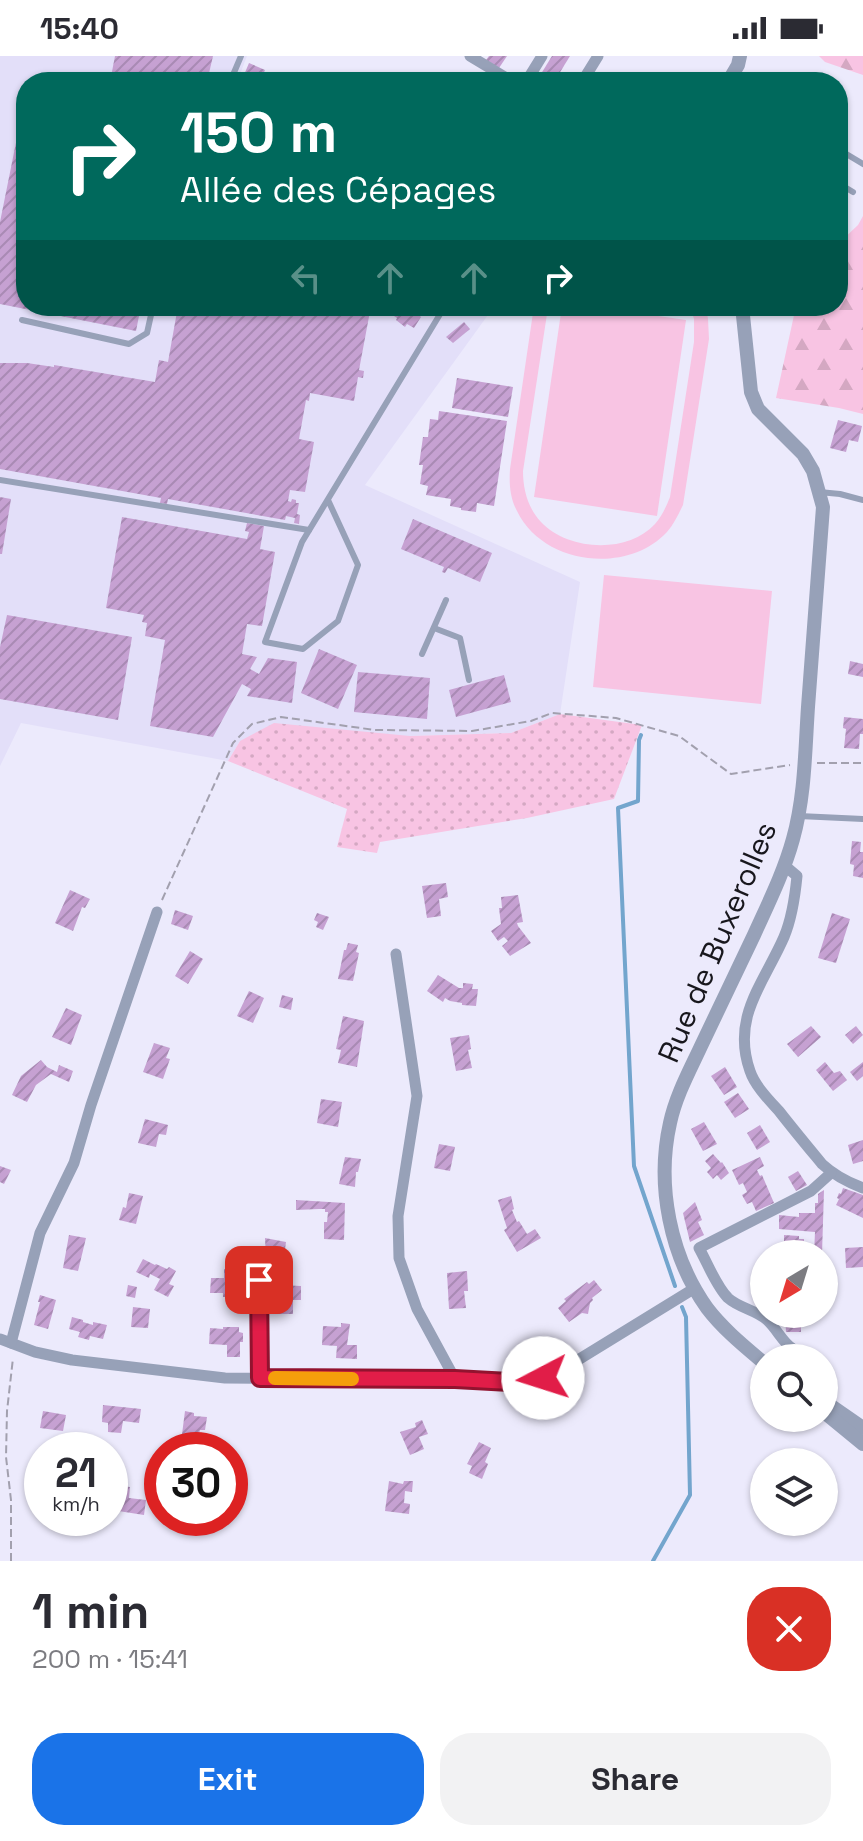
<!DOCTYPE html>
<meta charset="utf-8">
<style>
:root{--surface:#fff;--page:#f2f2f3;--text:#2b2b33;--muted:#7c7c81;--accent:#1a73e8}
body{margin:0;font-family:"Space Grotesk",sans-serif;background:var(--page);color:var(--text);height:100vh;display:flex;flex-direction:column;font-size:30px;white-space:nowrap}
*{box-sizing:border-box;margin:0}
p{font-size:26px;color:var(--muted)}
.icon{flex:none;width:44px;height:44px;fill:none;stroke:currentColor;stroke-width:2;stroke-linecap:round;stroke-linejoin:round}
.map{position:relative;height:1505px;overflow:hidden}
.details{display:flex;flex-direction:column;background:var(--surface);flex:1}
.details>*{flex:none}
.hud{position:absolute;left:16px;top:16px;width:832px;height:244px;border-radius:32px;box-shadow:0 2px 6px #0004;background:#00695c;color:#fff;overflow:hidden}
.needle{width:52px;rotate:218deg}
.tools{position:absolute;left:750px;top:1184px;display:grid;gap:16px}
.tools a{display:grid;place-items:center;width:88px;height:88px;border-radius:50%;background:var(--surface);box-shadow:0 2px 6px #0004;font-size:40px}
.speed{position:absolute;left:24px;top:1376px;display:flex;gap:16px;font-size:40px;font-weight:700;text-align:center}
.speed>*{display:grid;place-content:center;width:104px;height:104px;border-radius:50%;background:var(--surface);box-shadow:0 2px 6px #0004;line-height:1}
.speed small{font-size:20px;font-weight:400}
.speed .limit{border:12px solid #d22;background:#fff;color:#111}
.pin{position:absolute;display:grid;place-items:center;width:68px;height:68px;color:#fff;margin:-34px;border-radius:16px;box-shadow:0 4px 12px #0006}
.me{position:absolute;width:88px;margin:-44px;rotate:265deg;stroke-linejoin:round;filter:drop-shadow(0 0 6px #0008)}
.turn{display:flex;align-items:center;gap:28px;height:168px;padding:0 32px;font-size:36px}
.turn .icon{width:104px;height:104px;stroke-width:2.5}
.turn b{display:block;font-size:56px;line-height:68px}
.lanes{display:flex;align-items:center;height:76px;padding:0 32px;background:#0003;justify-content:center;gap:40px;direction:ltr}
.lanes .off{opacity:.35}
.round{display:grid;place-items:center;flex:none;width:84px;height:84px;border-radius:32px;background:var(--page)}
.summary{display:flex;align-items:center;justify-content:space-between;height:136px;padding:0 32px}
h1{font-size:48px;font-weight:700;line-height:60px}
.button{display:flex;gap:16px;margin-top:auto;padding:16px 32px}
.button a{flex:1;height:92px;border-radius:32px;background:var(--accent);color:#fff;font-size:32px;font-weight:700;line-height:92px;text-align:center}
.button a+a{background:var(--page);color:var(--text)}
.status{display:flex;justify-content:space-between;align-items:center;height:56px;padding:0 40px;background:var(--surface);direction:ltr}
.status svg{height:22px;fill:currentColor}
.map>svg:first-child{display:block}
.built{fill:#e3dff9}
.forest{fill:url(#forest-firs)}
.garden{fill:url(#garden-dots)}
.pitch{fill:#f8c4e3}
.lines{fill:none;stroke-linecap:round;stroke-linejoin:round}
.stream{stroke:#73a5cd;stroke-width:4}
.building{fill:url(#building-hatch)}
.path{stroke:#a2a0ae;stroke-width:2;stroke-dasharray:8 4;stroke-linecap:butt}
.service{stroke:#97a1b8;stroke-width:6}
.minor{stroke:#97a1b8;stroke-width:11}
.tertiary{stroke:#97a1b8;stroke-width:14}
.route-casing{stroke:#92132f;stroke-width:20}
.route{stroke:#e11d48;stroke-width:14}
.slow{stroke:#f59e0b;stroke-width:14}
.labels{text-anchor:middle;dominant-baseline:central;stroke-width:6;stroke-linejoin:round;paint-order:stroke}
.street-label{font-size:30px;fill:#18171d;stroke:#eceafc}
</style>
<div class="status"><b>15:40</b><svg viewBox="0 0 49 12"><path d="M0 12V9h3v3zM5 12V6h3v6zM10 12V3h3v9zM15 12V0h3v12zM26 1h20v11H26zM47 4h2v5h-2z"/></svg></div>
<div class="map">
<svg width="863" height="1505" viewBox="0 0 863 1505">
<defs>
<pattern id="forest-firs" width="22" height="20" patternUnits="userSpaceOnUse" patternTransform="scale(2)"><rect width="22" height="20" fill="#f8c4e3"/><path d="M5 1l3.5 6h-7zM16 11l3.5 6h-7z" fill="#d4a8c2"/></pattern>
<pattern id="garden-dots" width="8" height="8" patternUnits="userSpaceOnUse" patternTransform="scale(2)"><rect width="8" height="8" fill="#f8c4e3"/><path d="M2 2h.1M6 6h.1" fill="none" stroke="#d4a8c2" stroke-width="1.8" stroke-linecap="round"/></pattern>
<pattern id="building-hatch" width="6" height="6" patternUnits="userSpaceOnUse" patternTransform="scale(2)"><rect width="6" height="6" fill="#c6a1d2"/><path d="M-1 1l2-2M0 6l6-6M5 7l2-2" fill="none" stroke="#a98ab4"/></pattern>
</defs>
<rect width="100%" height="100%" fill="#eceafc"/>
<!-- built -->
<polygon class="built" points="0,0 247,0 237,26 26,26 26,250 490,250 493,252 365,429 580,526 560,658 511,677 240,685 228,705 21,667 0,710"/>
<!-- forest -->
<g class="forest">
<polygon points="819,0 863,0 863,19 825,6"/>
<polygon points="863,160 863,358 839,352 776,342 796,250 838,250 838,188 858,169"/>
</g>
<!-- garden -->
<polygon class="garden" points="560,658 642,669 614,743 527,762 380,786 377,797 337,791 347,753 228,705 240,685 274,667 410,680 511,677"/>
<!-- pitch -->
<g class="pitch">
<path d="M534 250H550L547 258 523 415C523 434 528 452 541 466 568 495 628 498 655 468 662 460 666 451 670 441L694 286V263L690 250H706L708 263 709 283 683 449C678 459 674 468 667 476 627 519 543 509 517 455 510 442 509 428 510 413Z"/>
<polygon points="562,250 589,250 686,264 657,460 534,441"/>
<polygon points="604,519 772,535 761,648 593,631"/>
</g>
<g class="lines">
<!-- stream -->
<g class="stream">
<polyline points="641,679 639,684 638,745 618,752 634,1110 675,1230"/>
<polyline points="653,1505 690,1439 686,1261 682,1251"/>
</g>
</g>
<!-- building -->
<g class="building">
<polygon points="115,0 213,0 207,26 110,26"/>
<polygon points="489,0 507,0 499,12 486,4"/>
<polygon points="552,0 570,0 554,26 536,26"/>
<polygon points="249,7 265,14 260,26 241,26"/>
<polygon points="25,42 26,42 26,250 141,250 136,275 0,248 0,166"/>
<polygon points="178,250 371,250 359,314 364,315 363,322 358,321 354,345 310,337 309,345 306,344 299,383 314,386 305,436 290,434 288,445 291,446 292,443 296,444 296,447 299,447 297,458 300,459 299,468 294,467 295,462 286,460 285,464 168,443 167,448 160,447 161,442 0,413 0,307 27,307 54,311 54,309 155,326 159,304 168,306"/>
<polygon points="396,250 423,250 418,258 421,261 414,272 407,268 405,271 396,264 397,262 391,258"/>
<polygon points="464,266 470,273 453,287 446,281"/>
<polygon points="457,322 513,331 508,361 452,352"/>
<polygon points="439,355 507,365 494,450 477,447 476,456 461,454 461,452 450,450 451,443 426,439 428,430 420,428 423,409 419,409 423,381 428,381 430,363 438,364"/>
<polygon points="838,364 862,370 858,386 849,384 846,396 830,392"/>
<polygon points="0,441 11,443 2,498 0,498"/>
<polygon points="122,461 247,483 249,476 245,475 247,467 264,470 260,493 275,496 262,570 247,568 242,598 257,601 250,613 259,618 268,602 297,606 292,647 247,640 251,633 242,628 213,681 150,670 165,584 145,580 147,567 142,566 144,559 106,552"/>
<polygon points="413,463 492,497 480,526 448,512 445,517 442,516 444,511 401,493"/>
<polygon points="7,559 132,581 118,664 0,643 0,591"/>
<polygon points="319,593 357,609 338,653 301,637"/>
<polygon points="850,605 863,608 863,621 848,618"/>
<polygon points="358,616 430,622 427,663 354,656"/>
<polygon points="504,619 511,646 456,661 449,634"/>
<polygon points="844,661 863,663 863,678 860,678 859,693 844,692 846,673 843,672"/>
<polygon points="852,785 861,786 860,796 863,796 863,822 853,820 854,809 850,808"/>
<polygon points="446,827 448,841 439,843 441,860 427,862 422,830"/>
<polygon points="70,834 90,843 85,852 82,851 73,875 55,867"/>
<polygon points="518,839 523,866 517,867 518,870 531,887 510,900 502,890 508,885 504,881 498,885 491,875 501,868 499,852 502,852 501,841"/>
<polygon points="175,854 193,860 188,874 171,868"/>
<polygon points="317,857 329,861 323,874 316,871 318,866 314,864"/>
<polygon points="832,857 850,863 836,907 818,902"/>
<polygon points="348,887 358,889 356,896 359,897 353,925 338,923 344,894 346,894"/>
<polygon points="190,895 203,903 188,928 175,920"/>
<polygon points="438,919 459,932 463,932 463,927 473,928 472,933 478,933 476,950 462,949 462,947 450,945 445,942 443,946 427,935"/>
<polygon points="249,935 264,942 253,967 237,960"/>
<polygon points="282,939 293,942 291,954 279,951"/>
<polygon points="66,952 82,959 71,989 52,981"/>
<polygon points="343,960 364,965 357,1011 338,1007 341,994 336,993"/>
<polygon points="811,970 821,981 798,1001 787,988"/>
<polygon points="856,970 863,979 853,988 845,979"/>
<polygon points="469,979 471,993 468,994 472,1012 456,1015 450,982"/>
<polygon points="154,987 170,992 166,1002 170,1003 163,1023 143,1016"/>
<polygon points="41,1004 47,1011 57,1016 59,1009 73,1015 69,1026 51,1018 36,1029 27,1046 12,1039 21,1020"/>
<polygon points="825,1006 834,1017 840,1015 847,1024 833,1035 816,1014"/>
<polygon points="863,1006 863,1020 857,1025 850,1016"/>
<polygon points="725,1011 737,1031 724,1039 711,1020"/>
<polygon points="738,1037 749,1053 735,1062 724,1046"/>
<polygon points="321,1043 342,1046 338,1071 317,1067"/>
<polygon points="145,1063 168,1069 166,1079 159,1078 156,1091 138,1087"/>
<polygon points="704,1066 717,1088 703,1095 691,1073"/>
<polygon points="760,1069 770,1086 757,1094 747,1077"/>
<polygon points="863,1084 863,1105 853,1108 848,1089"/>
<polygon points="439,1088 455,1091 450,1115 434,1112"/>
<polygon points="713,1098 721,1107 722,1106 729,1117 721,1124 717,1119 713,1123 707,1116 711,1112 705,1105"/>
<polygon points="345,1101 361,1103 358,1116 356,1116 355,1131 339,1128"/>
<polygon points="760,1101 764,1110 757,1114 760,1120 762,1119 774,1147 756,1155 752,1146 747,1148 742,1139 747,1136 743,1127 739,1129 732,1114"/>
<polygon points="0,1110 11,1114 4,1128 0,1126"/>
<polygon points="798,1115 807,1129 796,1135 788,1121"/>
<polygon points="843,1132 863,1139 863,1162 836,1149 839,1143 837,1142 839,1137 841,1138"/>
<polygon points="824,1134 822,1198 814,1198 815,1176 779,1173 779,1159 799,1161 799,1157 815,1157 815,1147 818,1147 818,1138"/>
<polygon points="129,1137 143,1140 136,1168 119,1164 123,1151 126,1152"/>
<polygon points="511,1140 514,1153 512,1154 517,1166 519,1165 527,1178 535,1173 541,1182 517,1196 504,1174 507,1172 498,1144"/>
<polygon points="296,1144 345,1147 344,1184 324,1183 324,1166 327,1166 328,1156 325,1156 325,1153 319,1153 296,1154"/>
<polygon points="695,1146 702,1164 698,1166 704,1179 690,1186 683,1157"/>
<polygon points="69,1179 86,1182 78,1215 63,1212"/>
<polygon points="784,1179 799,1180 799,1183 804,1183 804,1190 799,1190 799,1194 807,1194 807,1198 784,1198"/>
<polygon points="265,1182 286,1186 282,1215 263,1215 263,1202 266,1202"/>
<polygon points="863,1191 863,1211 846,1212 845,1192"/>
<polygon points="143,1203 155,1209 156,1208 167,1213 169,1211 176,1215 169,1228 174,1230 168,1241 154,1234 160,1223 150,1218 149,1222 136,1216"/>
<polygon points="224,1213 239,1214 238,1220 234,1220 235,1241 223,1241 223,1237 210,1237 211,1222 224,1222"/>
<polygon points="467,1215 468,1235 464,1235 466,1252 449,1253 447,1217"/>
<polygon points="594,1224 602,1234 592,1242 593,1244 590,1247 588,1258 582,1257 569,1266 558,1252 566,1245 564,1243 571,1238 587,1226 589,1228"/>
<polygon points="128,1229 137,1231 135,1242 126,1240"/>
<polygon points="279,1229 301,1230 301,1244 293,1244 293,1258 276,1258 276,1251 278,1251"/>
<polygon points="40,1239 56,1244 48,1273 34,1269 40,1246 38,1246"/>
<polygon points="133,1251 150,1253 148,1272 131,1271"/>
<polygon points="785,1258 807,1258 807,1264 801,1264 801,1276 786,1276"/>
<polygon points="72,1261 83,1264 83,1266 93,1269 93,1266 107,1269 103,1283 90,1280 89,1284 78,1281 80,1276 69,1273"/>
<polygon points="341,1267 350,1268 347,1289 357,1289 357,1303 336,1302 337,1290 322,1289 323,1270 341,1271"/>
<polygon points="223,1271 239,1271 239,1276 243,1277 243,1286 240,1286 240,1301 227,1301 227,1289 209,1288 210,1272 223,1273"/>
<polygon points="103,1349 141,1353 139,1367 123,1365 121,1377 108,1376 108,1367 102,1366"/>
<polygon points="43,1355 66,1359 63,1375 40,1372"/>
<polygon points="185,1355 194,1357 194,1360 207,1361 205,1374 200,1374 196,1388 181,1386"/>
<polygon points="422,1364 428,1378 419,1381 424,1393 410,1399 400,1376 416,1371 415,1367"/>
<polygon points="479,1386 491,1392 485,1406 488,1408 482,1423 469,1417 472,1410 467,1408"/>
<polygon points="389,1425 403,1428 404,1425 413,1425 412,1436 405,1435 404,1447 410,1448 409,1458 385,1455"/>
<polygon points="116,1429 130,1431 129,1442 146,1444 144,1459 112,1454"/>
</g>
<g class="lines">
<!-- path -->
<g class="path">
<polyline points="817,707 863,707"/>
<polyline points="162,844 233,687 252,668 281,661 375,674 472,675 531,665 552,657 616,662 679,680 731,718 790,709"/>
<polyline points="11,1505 11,1444 6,1401 7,1355 13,1302"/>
</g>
<!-- service -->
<g class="service">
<polyline points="230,26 241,0"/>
<polyline points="838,93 863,108"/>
<polyline points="838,127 853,136"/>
<polyline points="22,264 129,288 147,277 153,250"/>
<polyline points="0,424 309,474"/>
<polyline points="819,436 840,438 863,444"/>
<polyline points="328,444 358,509 338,565 303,593 265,586 302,486 445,250"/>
<polyline points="434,572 460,582 469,624"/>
<polyline points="422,598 446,544"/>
<polyline points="799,760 863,763"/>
</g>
<!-- minor -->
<g class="minor">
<polyline points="470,0 513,26"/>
<polyline points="526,26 542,0"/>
<polyline points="582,26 598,0"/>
<path d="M784 809 797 820C795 841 792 862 784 881 764 927 731 961 750 1015 755 1030 769 1044 779 1055 793 1073 808 1091 822 1108 835 1120 847 1126 863 1132"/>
<polyline points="396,898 417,1040 398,1160 399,1202 417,1253 455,1323"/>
<polyline points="259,1224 260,1322"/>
<polyline points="0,1283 35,1296 72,1304 225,1322 455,1323 510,1326 543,1322 573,1307 695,1232"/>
<polyline points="11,1287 40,1177 74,1107 91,1049 157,856"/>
<path d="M792 1292C783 1287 777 1273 767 1264 756 1254 739 1252 728 1242 716 1230 707 1206 699 1192L811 1135 831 1117"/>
</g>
<!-- tertiary -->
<g class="tertiary">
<polyline points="728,26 738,9 740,0"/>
<path d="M742 250 751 336 758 353 803 398 813 415 823 451C818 517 813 584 808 651 805 695 805 740 793 783 784 816 768 848 754 879 737 915 719 952 702 988 690 1014 676 1039 670 1067 656 1129 670 1200 707 1252 723 1273 744 1290 764 1307"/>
<polyline points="824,1345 863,1372"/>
<polyline points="824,1356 863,1388"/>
</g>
</g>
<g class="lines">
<!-- route casing -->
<g class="route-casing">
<polyline id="route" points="259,1224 260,1322 455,1323 510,1326 543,1322"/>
</g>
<!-- route -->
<use href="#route" class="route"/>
<!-- slow -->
<polyline class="slow" points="275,1322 352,1323"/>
</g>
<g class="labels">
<!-- street labels -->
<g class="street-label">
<text transform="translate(717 886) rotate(-67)">Rue de Buxerolles</text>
</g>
</g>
</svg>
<div class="tools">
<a><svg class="needle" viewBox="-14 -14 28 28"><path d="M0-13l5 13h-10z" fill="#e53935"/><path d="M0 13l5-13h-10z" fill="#7c7c81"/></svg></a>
<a><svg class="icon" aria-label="search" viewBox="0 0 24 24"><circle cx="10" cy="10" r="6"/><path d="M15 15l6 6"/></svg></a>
<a><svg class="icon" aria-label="layers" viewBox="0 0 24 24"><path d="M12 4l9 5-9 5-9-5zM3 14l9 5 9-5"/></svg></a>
</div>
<div class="speed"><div>21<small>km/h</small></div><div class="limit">30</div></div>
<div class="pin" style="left:259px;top:1224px;background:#d93025"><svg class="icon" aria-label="arrive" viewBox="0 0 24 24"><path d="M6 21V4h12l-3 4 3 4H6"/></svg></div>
<svg class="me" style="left:543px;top:1322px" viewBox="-20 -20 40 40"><circle r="19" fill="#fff"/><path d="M0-13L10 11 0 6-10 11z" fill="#e11d48"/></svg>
<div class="hud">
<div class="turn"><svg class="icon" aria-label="right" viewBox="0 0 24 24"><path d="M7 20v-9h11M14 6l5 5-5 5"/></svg><div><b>150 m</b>Allée des Cépages</div></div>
<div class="lanes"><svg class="icon off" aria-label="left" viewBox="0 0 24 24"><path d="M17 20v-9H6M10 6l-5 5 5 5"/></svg><svg class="icon off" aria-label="ahead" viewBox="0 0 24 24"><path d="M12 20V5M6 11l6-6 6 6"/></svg><svg class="icon off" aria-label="ahead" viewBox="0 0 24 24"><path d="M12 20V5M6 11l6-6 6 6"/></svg><svg class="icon" aria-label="right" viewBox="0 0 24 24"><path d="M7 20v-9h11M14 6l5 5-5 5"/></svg></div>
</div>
</div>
<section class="details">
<div class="summary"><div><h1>1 min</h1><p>200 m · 15:41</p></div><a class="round" style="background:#d93025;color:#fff"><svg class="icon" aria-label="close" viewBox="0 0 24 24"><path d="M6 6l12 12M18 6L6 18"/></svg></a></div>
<div class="button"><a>Exit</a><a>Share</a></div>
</section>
